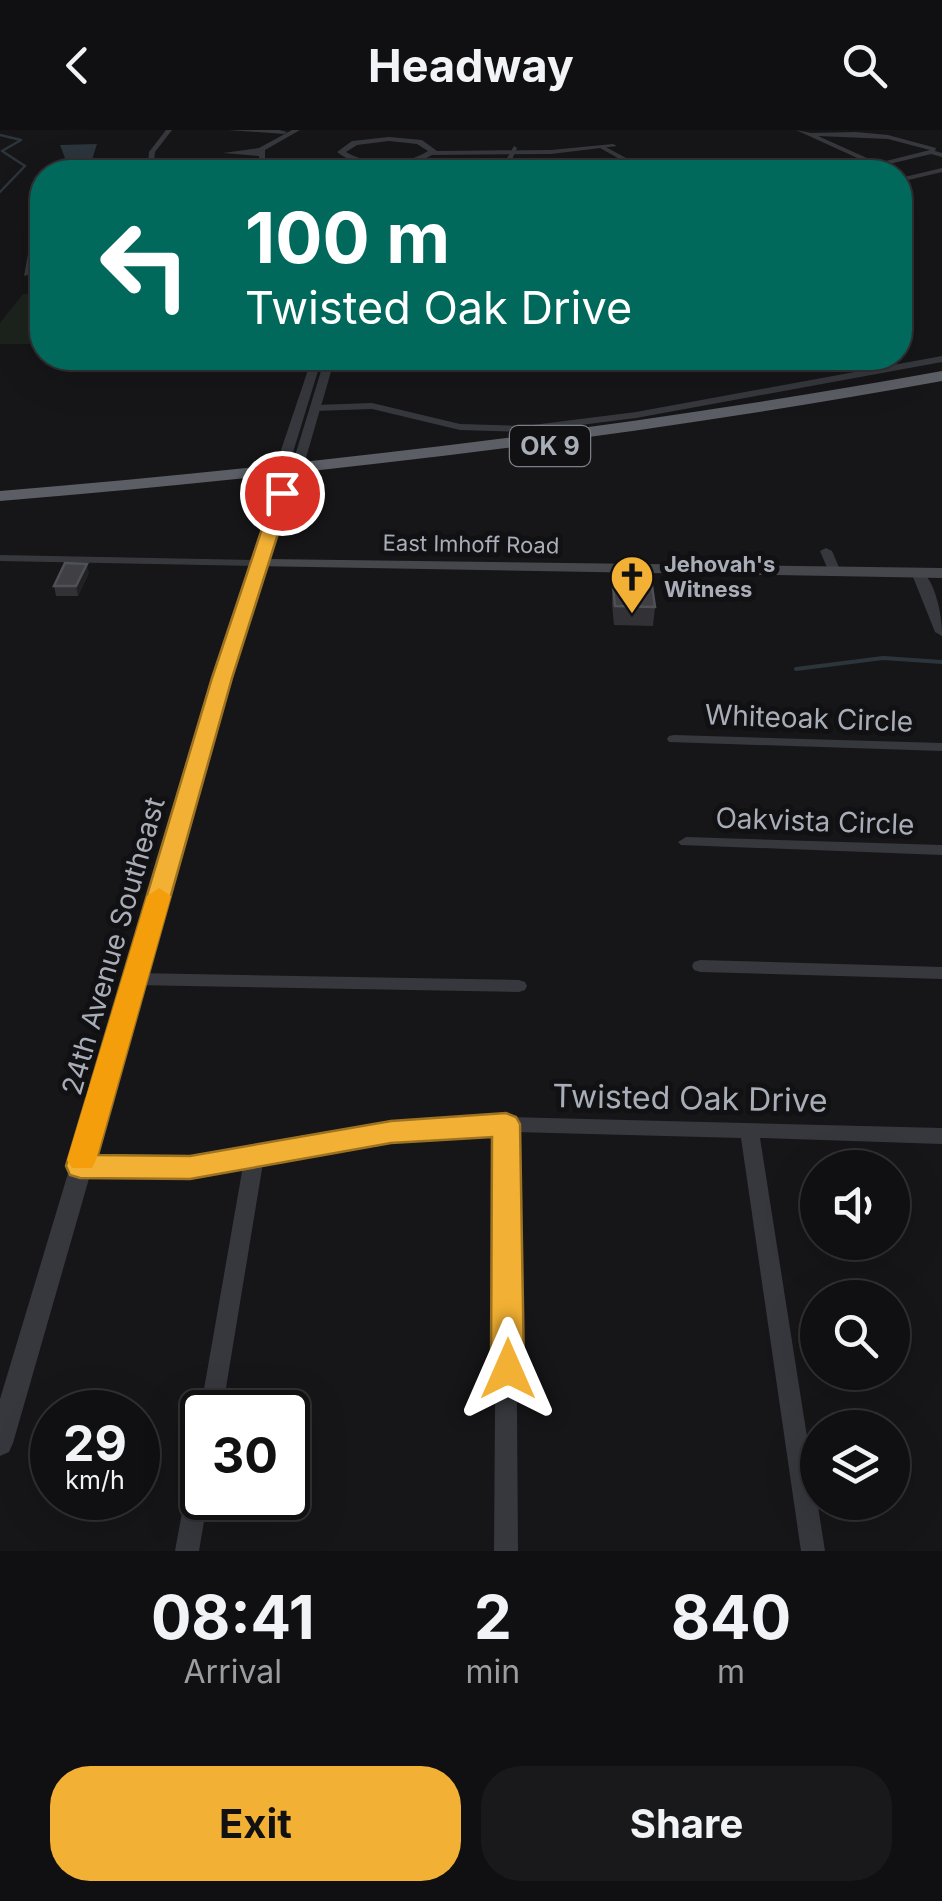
<!DOCTYPE html>
<style>
:root{--surface:#101012;--page:#19191b;--text:#f1f3f6;--muted:#9c9d9f;--line:#303032;--accent:#f2b134}
body{margin:0;font-family:Inter,sans-serif;background:var(--page);color:var(--text);height:100vh;display:flex;flex-direction:column;font-size:38px;white-space:nowrap}
*{box-sizing:border-box;margin:0}
p{font-size:32px;color:var(--muted)}
.icon{flex:none;width:55px;height:55px;fill:none;stroke:currentColor;stroke-width:2;stroke-linecap:round;stroke-linejoin:round}
.map{position:relative;height:1421px;overflow:hidden}
.panel{display:flex;flex-direction:column;background:var(--surface);flex:1}
.panel>*{flex:none}
.guide{position:absolute;left:30px;top:30px;width:882px;height:210px;border-radius:40px;box-shadow:0 10px 40px #0002,0 0 0 2px var(--line);background:#00695c;color:#fff;overflow:hidden}
.tools{position:absolute;left:800px;top:1020px;display:grid;gap:20px}
.tools a{display:grid;place-items:center;width:110px;height:110px;border-radius:50%;background:var(--surface);box-shadow:0 10px 40px #0002,0 0 0 2px var(--line);font-size:50px}
.speed{position:absolute;left:30px;top:1260px;display:flex;gap:20px;font-size:50px;font-weight:700;text-align:center}
.speed>*{display:grid;place-content:center;width:130px;height:130px;border-radius:50%;background:var(--surface);box-shadow:0 10px 40px #0002,0 0 0 2px var(--line);line-height:1}
.speed small{font-size:25px;font-weight:400}
.speed .limit{border:5px solid #111;border-radius:15px;background:#fff;color:#111}
.pin{position:absolute;display:grid;place-items:center;width:85px;height:85px;color:#fff;margin:-42px;border:5px solid #fff;border-radius:50%;box-shadow:0 2px 10px #0007}
.me{position:absolute;width:110px;margin:-55px;rotate:0deg;stroke-linejoin:round;filter:drop-shadow(0 0 8px #0008)}
.turn{display:flex;align-items:center;gap:35px;height:210px;padding:0 50px;font-size:45px}
.turn .icon{width:130px;height:130px;stroke-width:2.5}
.turn b{display:block;font-size:70px;line-height:85px}
.eta{display:flex;justify-content:space-evenly;align-items:center;height:170px;text-align:center}
.eta b{font-size:60px;font-weight:700;line-height:70px}
.action{display:flex;gap:20px;margin-top:auto;padding:20px 50px}
.action a{flex:1;height:115px;border-radius:40px;background:var(--accent);color:#111;font-size:40px;font-weight:700;line-height:115px;text-align:center}
.action a+a{background:var(--page);color:var(--text)}
header{display:flex;justify-content:space-between;align-items:center;height:130px;padding:0 50px;background:var(--surface);font-size:45px;font-weight:700}
.map>svg:first-child{display:block}
.green{fill:#1c231d}
.water{fill:#2c353c}
.lines{fill:none;stroke-linecap:round;stroke-linejoin:round}
.stream-far1{stroke:#2c353c;stroke-width:2.5}
.stream{stroke:#2c353c;stroke-width:4}
.minor{fill:#37383d;fill-rule:evenodd}
.tertiary{fill:#37383d;fill-rule:evenodd}
.secondary{fill:#45474d;fill-rule:evenodd}
.trunk{fill:#5b5e65;fill-rule:evenodd}
.wall{fill:#323236}
.shaded-wall{fill:#212124}
.building{fill:#3f3f44;stroke:#4f5156;stroke-width:2.5}
.route{fill:#f2b134;stroke:#9d7322;stroke-width:2.5}
.slow{fill:#f59e0b}
.labels{text-anchor:middle;dominant-baseline:central;stroke-width:10;stroke-linejoin:round;paint-order:stroke}
.far-street-label{font-size:22px;fill:#a8adb8;stroke:#111113}
.far-poi-label{font-size:22px;font-weight:bold;fill:#a8adb8;stroke:#111113;text-anchor:start}
.shield{fill:#111113;stroke:#7b7e86;stroke-width:2.5}
.shield-label{font-size:25px;font-weight:bold;fill:#a8adb8}
.street-label{font-size:28px;fill:#a8adb8;stroke:#111113}
.near-street-label{font-size:32px;fill:#a8adb8;stroke:#111113}
</style>
<header><svg class="icon" aria-label="back" viewBox="0 0 24 24"><path d="M15 5l-7 7 7 7"/></svg>Headway<svg class="icon" aria-label="search" viewBox="0 0 24 24"><circle cx="10" cy="10" r="6"/><path d="M15 15l6 6"/></svg></header>
<div class="map">
<svg width="942" height="1421" viewBox="0 0 942 1421">
<rect width="100%" height="100%" fill="#161618"/>
<!-- green -->
<polygon class="green" points="42,162 42,214 0,214 0,193 23,164"/>
<!-- water -->
<polygon class="water" points="97,14 88,42 54,42 65,28 60,15"/>
<g class="lines">
<!-- stream-far1 -->
<polyline class="stream-far1" points="0,5 21,10 2,21 25,36 0,62"/>
<!-- stream -->
<polyline class="stream" points="796,539 883,528 942,532"/>
<!-- minor -->
<g class="minor">
<polygon points="166,0 172,0 155,22 153,42 147,42 149,22"/>
<polygon points="228,0 279,0 287,2 284,4"/>
<polygon points="292,0 300,0 265,20 265,42 259,42 259,26 223,23 259,18"/>
<path d="M796 0 811 3 856 2 888 5 936 18 935 21 942 23V27L931 24 877 37ZM818 6 888 9 930 20 878 33Z"/>
<polygon points="602,15 639,35 655,35 639,39 592,42 595,40 632,36 600,18"/>
<polygon points="514,16 517,18 511,32 492,42 485,42 506,30"/>
<polygon points="942,38 942,42 900,52 900,48"/>
<path d="M39 99H42C42 109 34 132 31 144L24 146 30 113Z"/>
<polygon points="942,226 942,232 636,288 525,302 460,300 372,279 315,281 310,278 315,275 372,273 460,294 525,296 636,282"/>
<polygon points="826,418 832,421 841,442 839,444 831,444 829,442 820,421"/>
<polygon points="0,425 259,430 265,433 259,436 0,431"/>
<polygon points="674,605 942,613 942,621 669,612 667,609 669,606"/>
<polygon points="686,707 942,715 942,725 681,715 678,712"/>
<polygon points="700,830 942,837 942,849 700,842 694,840 692,836 694,832"/>
<polygon points="135,843 519,850 525,852 527,856 525,860 519,862 135,855 129,853 127,849 129,845"/>
<polygon points="506,987 942,998 942,1014 760,1008 825,1421 801,1421 741,1008 515,1002 518,1421 494,1421 497,1002 412,1006 263,1033 222,1282 202,1282 202,1288 200,1282 243,1036 190,1046 80,1044 73,1042 70,1036 73,1030 80,1028 190,1030 412,992"/>
<polygon points="202,1322 202,1368 208,1368 199,1421 175,1421 191,1333 194,1325"/>
</g>
<!-- tertiary -->
<g class="tertiary">
<path d="M389 7 422 10 437 21 551 20 613 14 617 16 551 24 432 25C404 42 363 42 337 22L352 11ZM389 11 417 14 428 21C404 36 370 36 346 22L357 15Z"/>
<polygon points="312,228 322,228 290,332 294,329 325,228 335,228 305,331 290,344 277,332"/>
<polygon points="259,429 266,433 13,1313 9,1322 0,1326 0,1269 252,433"/>
<path d="M918 438C936 449 942 486 942 506L935 502 911 442Z"/>
</g>
<!-- secondary -->
<polygon class="secondary" points="290,336 297,340 268,429 942,438 942,448 254,436 251,433 283,340"/>
<!-- trunk -->
<path class="trunk" d="M942 241V251C630 308 316 344 0 371V361C316 334 630 298 942 241Z"/>
</g>
<!-- wall -->
<g class="wall">
<polygon points="89,443 78,466 56,466 54,456"/>
<polygon points="613,456 655,477 653,496 614,495 612,474"/>
</g>
<!-- shaded-wall -->
<polygon class="shaded-wall" points="87,434 89,443 78,466 76,456"/>
<!-- building -->
<g class="building">
<polygon points="65,433 87,434 76,456 54,456"/>
<polygon points="643,451 643,456 652,456 655,477 615,476 613,456"/>
</g>
<!-- route -->
<polygon class="route" points="282,358 291,363 232,548 98,1025 190,1026 391,991 506,983 516,987 520,994 524,1239 519,1250 508,1254 496,1250 491,1239 492,1007 391,1013 190,1049 80,1048 70,1045 66,1036 212,548 274,363"/>
<!-- slow -->
<polygon class="slow" points="159,758 171,766 96,1030 92,1038 72,1038 67,1030 147,766"/>
<!-- icons -->
<defs>
<g id="church-pin" transform="scale(2.25)"><path d="M0 17L-7.5 6A9.5 9.5 0 1 1 7.5 6Z" fill="#f2b134" stroke="#111113"/><path d="M-1.2-6h2.4v3.5h3.3v2.4h-3.3V6h-2.4V-.1h-3.3v-2.4h3.3Z" fill="#111"/></g>
</defs>
<g fill-rule="evenodd">
<use href="#church-pin" x="632" y="447"/>
</g>
<g class="labels">
<!-- far-street labels -->
<g class="far-street-label">
<text transform="translate(471 414) rotate(1)">East Imhoff Road</text>
</g>
<!-- far-poi labels -->
<g class="far-poi-label">
<text x="664" y="434">Jehovah's<tspan x="664" dy="25">Witness</tspan></text>
</g>
<!-- shield labels -->
<rect class="shield" x="510" y="296" width="80" height="40" rx="8"/>
<g class="shield-label">
<text x="550" y="316">OK 9</text>
</g>
<!-- street labels -->
<g class="street-label">
<text transform="translate(809 588) rotate(2)">Whiteoak Circle</text>
<text transform="translate(815 691) rotate(2)">Oakvista Circle</text>
<text transform="translate(113 816) rotate(-74)">24th Avenue Southeast</text>
</g>
<!-- near-street labels -->
<g class="near-street-label">
<text transform="translate(690 968) rotate(1)">Twisted Oak Drive</text>
</g>
</g>
</svg>
<div class="tools">
<a><svg class="icon" aria-label="sound" viewBox="0 0 24 24"><path d="M4 9h4l5-4v14l-5-4H4zM17 9q2 3 0 6"/></svg></a>
<a><svg class="icon" aria-label="search" viewBox="0 0 24 24"><circle cx="10" cy="10" r="6"/><path d="M15 15l6 6"/></svg></a>
<a><svg class="icon" aria-label="layers" viewBox="0 0 24 24"><path d="M12 4l9 5-9 5-9-5zM3 14l9 5 9-5"/></svg></a>
</div>
<div class="speed"><div>29<small>km/h</small></div><div class="limit">30</div></div>
<div class="pin" style="left:282px;top:363px;background:#d93025"><svg class="icon" aria-label="arrive" viewBox="0 0 24 24"><path d="M6 21V4h12l-3 4 3 4H6"/></svg></div>
<svg class="me" style="left:508px;top:1239px" viewBox="-20 -20 40 40"><path d="M0-17L14 15 0 8-14 15z" fill="#f2b134" stroke="#fff" stroke-width="4"/></svg>
<div class="guide">
<div class="turn"><svg class="icon" aria-label="left" viewBox="0 0 24 24"><path d="M17 20v-9H6M10 6l-5 5 5 5"/></svg><div><b>100 m</b>Twisted Oak Drive</div></div>
</div>
</div>
<section class="panel">
<div class="eta">
<div><b>08:41</b><p>Arrival</p></div>
<div><b>2</b><p>min</p></div>
<div><b>840</b><p>m</p></div>
</div>
<div class="action"><a>Exit</a><a>Share</a></div>
</section>
